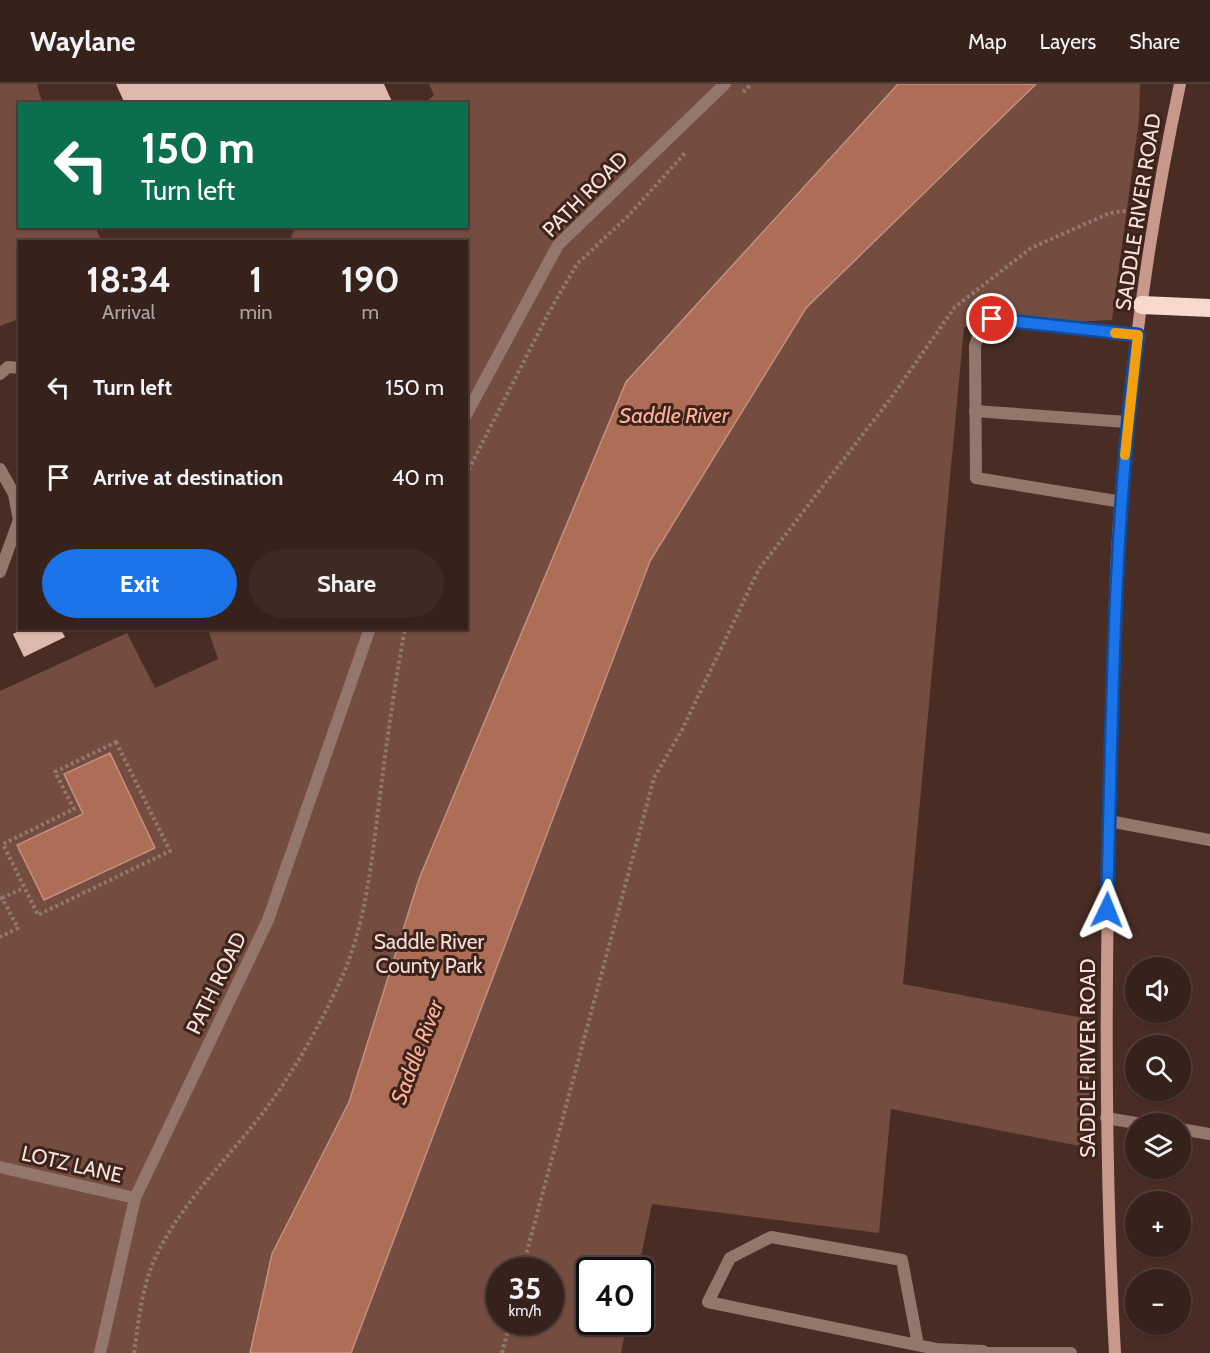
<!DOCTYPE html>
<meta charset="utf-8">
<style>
:root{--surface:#37221b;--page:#3e2a24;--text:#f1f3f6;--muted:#aaa4a3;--line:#513f3a;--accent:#1a73e8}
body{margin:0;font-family:Cabin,sans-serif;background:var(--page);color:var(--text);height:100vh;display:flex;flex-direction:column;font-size:22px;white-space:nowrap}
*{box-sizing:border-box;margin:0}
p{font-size:20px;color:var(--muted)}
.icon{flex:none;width:33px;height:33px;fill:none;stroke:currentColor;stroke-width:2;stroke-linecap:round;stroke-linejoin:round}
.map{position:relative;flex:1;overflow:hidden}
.details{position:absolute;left:18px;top:156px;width:450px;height:390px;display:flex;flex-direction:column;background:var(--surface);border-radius:0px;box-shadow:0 2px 4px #0004,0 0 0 2px var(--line)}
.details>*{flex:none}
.banner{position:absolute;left:18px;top:18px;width:450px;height:126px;border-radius:0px;box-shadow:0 2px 4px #0004,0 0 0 2px var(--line);background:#0b6e4f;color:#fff;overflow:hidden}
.fabs{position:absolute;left:1125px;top:873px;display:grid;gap:12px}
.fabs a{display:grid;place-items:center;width:66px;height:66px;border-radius:50%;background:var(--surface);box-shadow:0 2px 4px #0004,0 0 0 2px var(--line);font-size:30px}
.speed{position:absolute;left:486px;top:1173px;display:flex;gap:12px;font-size:30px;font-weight:700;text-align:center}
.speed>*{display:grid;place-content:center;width:78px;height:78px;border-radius:50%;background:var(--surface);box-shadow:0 2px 4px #0004,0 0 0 2px var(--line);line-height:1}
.speed small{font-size:15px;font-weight:400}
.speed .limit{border:3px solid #111;border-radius:9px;background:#fff;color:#111}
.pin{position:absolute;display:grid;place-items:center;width:51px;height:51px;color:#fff;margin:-26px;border:3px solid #fff;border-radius:50%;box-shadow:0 2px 6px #0007}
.me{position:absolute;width:66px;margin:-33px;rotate:2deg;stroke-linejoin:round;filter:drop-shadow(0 0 4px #0008)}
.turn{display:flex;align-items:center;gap:21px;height:126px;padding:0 24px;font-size:27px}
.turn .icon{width:78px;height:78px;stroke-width:2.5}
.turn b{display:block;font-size:42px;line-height:51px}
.eta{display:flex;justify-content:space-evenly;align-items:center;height:102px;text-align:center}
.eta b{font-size:36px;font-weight:800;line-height:42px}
.action{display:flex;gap:12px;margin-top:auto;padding:12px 24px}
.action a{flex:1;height:69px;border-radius:36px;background:var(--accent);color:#fff;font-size:24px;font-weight:800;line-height:69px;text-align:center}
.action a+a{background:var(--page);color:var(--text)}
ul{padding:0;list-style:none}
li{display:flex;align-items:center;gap:18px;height:90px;padding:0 24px}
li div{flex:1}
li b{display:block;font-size:22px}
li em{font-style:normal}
header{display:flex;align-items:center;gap:36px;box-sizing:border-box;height:84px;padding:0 30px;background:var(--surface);border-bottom:2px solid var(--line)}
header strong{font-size:28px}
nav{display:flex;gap:33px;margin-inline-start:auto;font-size:21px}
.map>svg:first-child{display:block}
.green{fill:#744d40;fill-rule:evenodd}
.water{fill:#ad6d57;stroke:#c49180;stroke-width:1.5}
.building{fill:#deb9ad}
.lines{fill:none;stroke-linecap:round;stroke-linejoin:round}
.path{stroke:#90776f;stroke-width:4;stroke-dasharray:3 3;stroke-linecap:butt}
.lane{stroke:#93766c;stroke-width:12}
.street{stroke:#93766c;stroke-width:12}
.secondary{stroke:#c8998a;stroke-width:12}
.highway{stroke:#f7d9d0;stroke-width:18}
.route-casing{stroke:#114b97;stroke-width:15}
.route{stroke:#1a73e8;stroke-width:10}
.slow{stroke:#f59e0b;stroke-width:10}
.labels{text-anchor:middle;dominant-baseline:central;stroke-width:6;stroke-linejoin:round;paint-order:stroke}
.street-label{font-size:21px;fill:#f8e4de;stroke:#3e231a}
.park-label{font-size:21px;fill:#f3dfd8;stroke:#3e231a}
.water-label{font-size:22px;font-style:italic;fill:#fdb299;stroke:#3e231a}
</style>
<header>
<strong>Waylane</strong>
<nav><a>Map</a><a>Layers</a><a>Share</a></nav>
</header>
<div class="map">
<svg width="1210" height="1269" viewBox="0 0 1210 1269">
<rect width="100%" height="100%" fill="#492d24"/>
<!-- green -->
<g class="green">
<polygon points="0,0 37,0 42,19 20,20 20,142 95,143 102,157 20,158 19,235 0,242"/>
<path d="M429 0H1140L1139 35 1112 236 964 243 903 900 1088 935 1090 1064 891 1025 879 1149 652 1120 638 1186H590V1238H627L621 1269H0V607L127 549 155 604 218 575 208 545 466 544V158L289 157 296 143 466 142V20L425 19 434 11ZM500 1186H550V1238H500Z"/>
</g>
<!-- water -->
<g class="water">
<polygon points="898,0 1036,0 806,224 650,477 351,1269 250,1269 272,1170 349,1018 419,795 626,298"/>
<polygon points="110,669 155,764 44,816 17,761 83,730 64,690"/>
</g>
<!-- building -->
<g class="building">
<polygon points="116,0 384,0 393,20 125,20"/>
<polygon points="25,544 60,544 65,553 24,573 13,550"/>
</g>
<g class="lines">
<!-- path -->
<g class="path">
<polyline points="743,8 751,0"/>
<polyline points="466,391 548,230 577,180 629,131 686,68"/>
<polygon points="116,658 170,767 38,831 3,760 74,725 55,688"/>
<polyline points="2,814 24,804"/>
<polyline points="0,815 2,814 18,844 0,853"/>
<polyline points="522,1186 654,694 682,646 759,485 891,314 955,223 1031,164 1110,129 1138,125"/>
<path d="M134 1269C139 1235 142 1199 158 1168 184 1117 227 1075 262 1030 293 989 321 940 342 893 367 837 372 771 380 711 387 655 395 600 405 544"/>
<polyline points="502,1269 510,1238"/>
</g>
<!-- lane -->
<g class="lane">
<polyline points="0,290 8,283 20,284"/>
<polyline points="975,327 1127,338"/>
<polyline points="466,331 558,161 725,0"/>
<polyline points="0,385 14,410 19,436 0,488"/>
<polyline points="1122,418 976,394 975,262 983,236 992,235 1139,251"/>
<polyline points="0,1083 135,1114"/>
<polyline points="918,1261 902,1176 771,1153 730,1174 708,1218 936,1265 983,1267"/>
<polyline points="100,1269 135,1114 268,836 370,544"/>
<polyline points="983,1269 1071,1269"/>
</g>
<!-- street -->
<g class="street">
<polyline points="1109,737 1210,756"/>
<polyline points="1106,1034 1142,1040"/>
<polyline points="1180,1045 1210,1050"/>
</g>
<!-- secondary -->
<path class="secondary" d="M1115 1269C1104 1075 1105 881 1111 687 1113 614 1113 541 1117 469 1126 312 1147 154 1180 0"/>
<!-- highway -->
<polyline class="highway" points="1142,221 1210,224"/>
</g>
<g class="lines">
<!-- route casing -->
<g class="route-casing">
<path id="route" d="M992 235 1138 251C1113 442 1112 634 1107 826"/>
</g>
<!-- route -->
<use href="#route" class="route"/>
<!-- slow -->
<polyline class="slow" points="1115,249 1138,251 1125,371"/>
</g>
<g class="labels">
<!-- street labels -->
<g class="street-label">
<text transform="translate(585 110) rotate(-45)">PATH ROAD</text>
<text transform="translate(1138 128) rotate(-81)">SADDLE RIVER ROAD</text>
<text transform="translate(216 899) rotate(-64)">PATH ROAD</text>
<text transform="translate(1087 974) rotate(-90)">SADDLE RIVER ROAD</text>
<text transform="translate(72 1080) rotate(13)">LOTZ LANE</text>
</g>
<!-- park labels -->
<g class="park-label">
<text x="429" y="857">Saddle River<tspan x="429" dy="24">County Park</tspan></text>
</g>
<!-- water labels -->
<g class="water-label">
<text x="674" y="331">Saddle River</text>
<text transform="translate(417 968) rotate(-69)">Saddle River</text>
</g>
</g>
</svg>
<div class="fabs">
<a><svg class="icon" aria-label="sound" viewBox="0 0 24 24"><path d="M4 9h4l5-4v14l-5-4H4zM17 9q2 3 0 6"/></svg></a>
<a><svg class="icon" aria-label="search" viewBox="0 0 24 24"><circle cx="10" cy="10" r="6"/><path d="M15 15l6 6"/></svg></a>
<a><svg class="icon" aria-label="layers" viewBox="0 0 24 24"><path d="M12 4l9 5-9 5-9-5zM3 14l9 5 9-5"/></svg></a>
<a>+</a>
<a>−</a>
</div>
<div class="speed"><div>35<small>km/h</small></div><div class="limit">40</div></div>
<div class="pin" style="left:992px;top:235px;background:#d93025"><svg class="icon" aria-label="arrive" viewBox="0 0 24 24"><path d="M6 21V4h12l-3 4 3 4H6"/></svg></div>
<svg class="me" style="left:1107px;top:826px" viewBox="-20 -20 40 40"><path d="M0-17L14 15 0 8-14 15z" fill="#1a73e8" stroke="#fff" stroke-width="4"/></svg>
<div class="banner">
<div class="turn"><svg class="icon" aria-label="left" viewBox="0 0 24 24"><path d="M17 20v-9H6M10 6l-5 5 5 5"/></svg><div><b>150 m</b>Turn left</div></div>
</div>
<section class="details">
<div class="eta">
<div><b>18:34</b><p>Arrival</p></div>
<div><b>1</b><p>min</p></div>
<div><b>190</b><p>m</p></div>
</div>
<ul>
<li><svg class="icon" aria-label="left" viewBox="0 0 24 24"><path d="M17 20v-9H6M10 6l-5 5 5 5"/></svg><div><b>Turn left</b></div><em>150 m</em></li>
<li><svg class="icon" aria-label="arrive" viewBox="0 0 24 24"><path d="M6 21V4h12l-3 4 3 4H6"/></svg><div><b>Arrive at destination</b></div><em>40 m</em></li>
</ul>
<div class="action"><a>Exit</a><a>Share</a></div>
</section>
</div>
